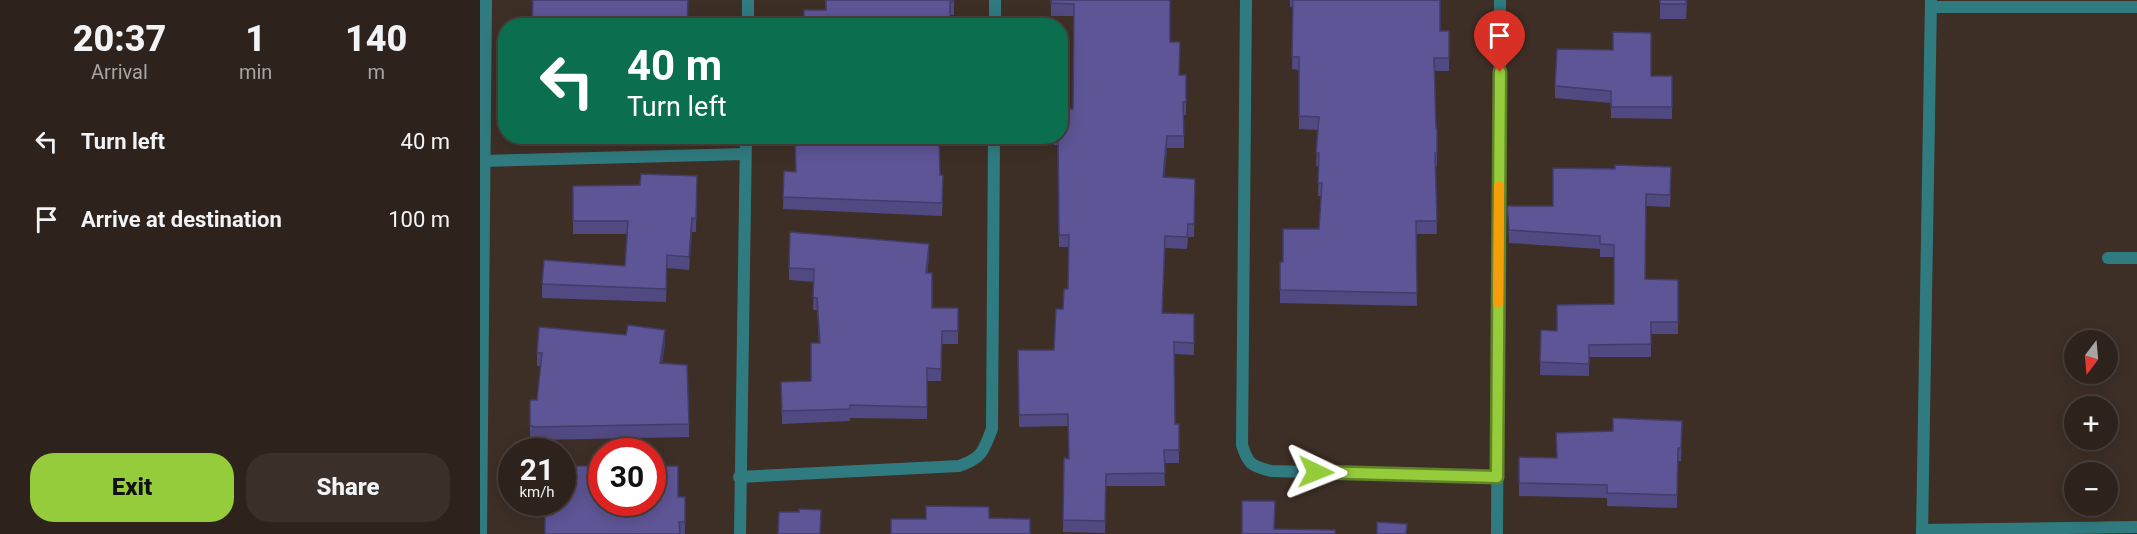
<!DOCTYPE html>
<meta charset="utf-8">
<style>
:root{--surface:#2e231c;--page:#3a2f29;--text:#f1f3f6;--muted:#a7a4a3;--line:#49403b;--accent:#94cc3c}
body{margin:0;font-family:Roboto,sans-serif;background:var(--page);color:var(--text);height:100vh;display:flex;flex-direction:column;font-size:22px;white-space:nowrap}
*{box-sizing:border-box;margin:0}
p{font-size:20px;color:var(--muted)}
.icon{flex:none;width:33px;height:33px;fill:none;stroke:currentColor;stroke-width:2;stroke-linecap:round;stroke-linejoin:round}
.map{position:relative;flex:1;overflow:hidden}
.details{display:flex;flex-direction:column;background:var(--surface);width:480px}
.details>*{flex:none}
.top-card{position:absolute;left:18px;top:18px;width:570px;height:126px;border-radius:24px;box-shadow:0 3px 15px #0003,0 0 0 2px var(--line);background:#0b6e4f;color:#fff;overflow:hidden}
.needle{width:39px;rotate:196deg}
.tools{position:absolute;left:1584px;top:330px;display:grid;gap:12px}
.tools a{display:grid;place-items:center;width:54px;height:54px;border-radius:50%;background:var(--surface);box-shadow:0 3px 15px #0003,0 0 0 2px var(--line);font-size:30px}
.speed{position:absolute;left:18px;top:438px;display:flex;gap:12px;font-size:30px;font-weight:700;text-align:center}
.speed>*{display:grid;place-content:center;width:78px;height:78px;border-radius:50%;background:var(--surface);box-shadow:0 3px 15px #0003,0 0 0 2px var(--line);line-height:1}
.speed small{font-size:15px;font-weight:400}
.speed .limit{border:9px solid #d22;background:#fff;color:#111}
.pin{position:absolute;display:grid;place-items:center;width:51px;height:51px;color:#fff;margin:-62px -26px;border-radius:50% 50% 50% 0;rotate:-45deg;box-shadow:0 0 6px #0007}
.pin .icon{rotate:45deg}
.me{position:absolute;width:66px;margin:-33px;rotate:92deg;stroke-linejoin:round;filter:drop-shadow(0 0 4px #0008)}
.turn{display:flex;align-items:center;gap:21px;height:126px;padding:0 30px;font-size:27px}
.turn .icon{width:78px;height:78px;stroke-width:2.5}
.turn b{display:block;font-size:42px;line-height:51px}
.eta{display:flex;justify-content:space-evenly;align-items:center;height:102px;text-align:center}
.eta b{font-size:36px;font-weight:800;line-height:42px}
.button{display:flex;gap:12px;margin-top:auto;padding:12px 30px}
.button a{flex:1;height:69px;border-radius:24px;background:var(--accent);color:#111;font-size:24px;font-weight:800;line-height:69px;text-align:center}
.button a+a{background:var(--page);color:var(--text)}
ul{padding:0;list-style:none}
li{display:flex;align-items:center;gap:18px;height:78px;padding:0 30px}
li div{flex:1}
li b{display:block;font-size:22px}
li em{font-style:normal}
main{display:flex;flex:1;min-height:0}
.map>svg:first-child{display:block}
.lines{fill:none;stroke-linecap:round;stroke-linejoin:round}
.minor{stroke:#307b7f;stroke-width:12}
.tertiary{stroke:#307b7f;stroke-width:12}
.wall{fill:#514981}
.shaded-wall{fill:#423c69}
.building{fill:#5e5596;stroke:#423c69;stroke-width:1.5}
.route-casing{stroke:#608527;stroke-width:15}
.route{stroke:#94cc3c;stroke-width:10}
.slow{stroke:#f59e0b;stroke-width:10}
</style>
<main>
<section class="details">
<div class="eta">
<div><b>20:37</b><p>Arrival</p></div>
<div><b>1</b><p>min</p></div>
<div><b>140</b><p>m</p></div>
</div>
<ul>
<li><svg class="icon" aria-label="left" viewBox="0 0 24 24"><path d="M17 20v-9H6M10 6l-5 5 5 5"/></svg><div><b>Turn left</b></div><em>40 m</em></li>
<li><svg class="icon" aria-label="arrive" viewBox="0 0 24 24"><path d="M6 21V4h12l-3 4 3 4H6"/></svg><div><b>Arrive at destination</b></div><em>100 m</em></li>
</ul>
<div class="button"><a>Exit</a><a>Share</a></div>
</section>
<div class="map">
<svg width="1657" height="534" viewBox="0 0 1657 534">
<rect width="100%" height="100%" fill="#3d2f26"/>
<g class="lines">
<!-- minor -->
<g class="minor">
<path d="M766 0 762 445C768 464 771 466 791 471L1017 477"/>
<polyline points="1451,7 1657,7"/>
<polyline points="268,26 268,0"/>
<polyline points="515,26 515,0"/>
<polyline points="4,161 265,154"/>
<polyline points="1628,258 1657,258"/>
<path d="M259 477 479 466C503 458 503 451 512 429L514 136"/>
<polyline points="1442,530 1657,527"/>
<polyline points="1,534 6,0"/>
<polyline points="260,534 266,136"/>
<polyline points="1017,534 1020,0"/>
</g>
<!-- tertiary -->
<polyline class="tertiary" points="1442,534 1451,0"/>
</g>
<!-- wall -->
<g class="wall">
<polygon points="345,0 474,0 474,15 346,10"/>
<polygon points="571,0 690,0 690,42 699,75 706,75 706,115 704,115 704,148 687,148 684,178 715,191 714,237 708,237 707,249 685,248 682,313 714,314 714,355 694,354 695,424 699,424 699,463 684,463 685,486 626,486 625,533 583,532 584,458 589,459 588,426 539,427 538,350 574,350 588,289 589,247 579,247 578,145 574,145 574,136 580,136 593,109 594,16 571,16"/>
<polygon points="810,0 960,0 960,31 969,44 969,71 954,71 956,128 957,128 957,166 955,166 957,234 936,234 937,306 800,303 800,262 803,262 839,229 841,196 838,196 839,166 836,166 838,130 819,129 819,70 812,69 813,7 810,7"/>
<polygon points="1180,0 1207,0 1206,19 1180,19"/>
<polygon points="1171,76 1192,76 1192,119 1131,118 1131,103 1075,98 1075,86"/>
<polygon points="314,136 459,136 460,175 463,188 462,216 303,209 304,171 316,171"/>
<polygon points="217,176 216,232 212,232 209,270 187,268 186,302 62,298 62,284 145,266 147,234 93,234 93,186 160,185"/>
<polygon points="1191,180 1190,207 1166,206 1165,279 1198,280 1198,334 1171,334 1171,357 1109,357 1109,376 1060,375 1061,330 1077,331 1134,304 1134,257 1120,257 1120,249 1029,243 1027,206 1073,206"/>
<polygon points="449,257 447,273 452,308 478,308 478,344 462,344 461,381 447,381 447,419 370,418 370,421 302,424 301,382 331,381 339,343 337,310 333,310 334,282 309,280 309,268"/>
<polygon points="185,344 182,363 209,424 209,437 54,440 50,438 50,400 57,400 61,366 57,366 57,353"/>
<polygon points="1202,434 1201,461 1198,461 1197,508 1127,506 1127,498 1039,496 1039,457 1076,458"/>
<polygon points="198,497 205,497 205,534 65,534"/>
</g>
<!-- shaded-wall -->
<g class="shaded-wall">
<polygon points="687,136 687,148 683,190 683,177"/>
<polygon points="212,218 212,232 209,270 209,257"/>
<polygon points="449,244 449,257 446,286 446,273"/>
<polygon points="185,330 185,344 180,376 180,363"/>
</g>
<!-- building -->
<g class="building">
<polygon points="53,0 208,0 207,26 52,26"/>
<polygon points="346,0 474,0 474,2 470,2 470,26 324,26 324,10 346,10"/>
<polygon points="571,0 690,0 690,42 700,42 699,75 706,75 706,102 703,102 704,136 687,136 683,177 715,179 714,224 708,224 707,237 685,236 682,313 714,314 714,343 694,342 695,424 699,424 699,450 684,450 685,473 626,474 625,521 583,520 584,458 589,459 588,414 539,415 538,350 574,350 576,309 583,309 584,289 588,289 589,235 579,235 578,136 580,136 580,108 593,109 594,4 571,3"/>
<polygon points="813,0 960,0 960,31 969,31 969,58 954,58 956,128 957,128 957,153 955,153 957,221 936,221 937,293 800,290 800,262 803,262 803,229 839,229 842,183 838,183 839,153 836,153 839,117 819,116 819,57 812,57"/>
<rect x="1180" y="0" width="26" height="4"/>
<polygon points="1133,32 1171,33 1171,76 1192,76 1192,107 1131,107 1131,91 1075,86 1077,49 1133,50"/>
<polygon points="315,136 459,136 460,175 463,175 462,203 303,197 304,171 316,172"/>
<polygon points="1135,165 1191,167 1190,195 1166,194 1165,279 1198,280 1198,322 1171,322 1171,344 1109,345 1109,364 1060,362 1061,330 1077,331 1077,305 1134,304 1134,245 1120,244 1120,236 1029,230 1027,206 1073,206 1073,168 1135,169"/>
<polygon points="161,174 217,176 216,219 212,218 209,257 187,255 186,289 62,284 64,260 145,266 148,221 93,221 93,186 160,185"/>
<polygon points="310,232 449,244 446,273 452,273 452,308 478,308 478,331 462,331 461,369 447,368 447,407 370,405 370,409 302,411 301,382 331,381 331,343 340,343 337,298 333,297 334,269 309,268"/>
<polygon points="148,325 185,330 180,363 207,365 209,424 54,427 50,425 50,400 57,400 62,353 57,353 59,327 146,335"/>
<polygon points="1133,418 1202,421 1201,448 1198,448 1197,495 1127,493 1127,485 1039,483 1039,457 1077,458 1076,433 1133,431"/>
<polygon points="82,466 122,466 122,502 172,502 172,466 198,466 198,497 205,497 205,522 199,522 200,534 65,534 65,502 82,502"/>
<polygon points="762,501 795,501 794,529 855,530 855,534 762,534"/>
<polygon points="446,506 509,507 509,518 550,519 550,534 411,534 411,519 446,519"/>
<polygon points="319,509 341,510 340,534 298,534 299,512 319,512"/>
<polygon points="897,522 927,524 926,534 897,534"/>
</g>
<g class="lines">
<!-- route casing -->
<g class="route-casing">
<polyline id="route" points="836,472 1017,477 1020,72"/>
</g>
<!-- route -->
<use href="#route" class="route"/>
<!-- slow -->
<polyline class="slow" points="1018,303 1019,186"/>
</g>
</svg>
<div class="tools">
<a><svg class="needle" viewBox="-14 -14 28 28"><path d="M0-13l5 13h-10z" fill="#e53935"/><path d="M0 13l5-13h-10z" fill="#a7a4a3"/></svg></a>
<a>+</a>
<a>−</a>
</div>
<div class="speed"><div>21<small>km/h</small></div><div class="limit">30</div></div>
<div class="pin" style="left:1020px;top:72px;background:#d93025"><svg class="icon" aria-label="arrive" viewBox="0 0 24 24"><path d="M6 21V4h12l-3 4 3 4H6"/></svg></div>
<svg class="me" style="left:836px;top:472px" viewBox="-20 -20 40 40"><path d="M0-17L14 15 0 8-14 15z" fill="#94cc3c" stroke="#fff" stroke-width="4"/></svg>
<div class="top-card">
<div class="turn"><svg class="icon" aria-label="left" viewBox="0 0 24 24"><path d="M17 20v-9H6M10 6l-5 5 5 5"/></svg><div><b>40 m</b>Turn left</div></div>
</div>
</div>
</main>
